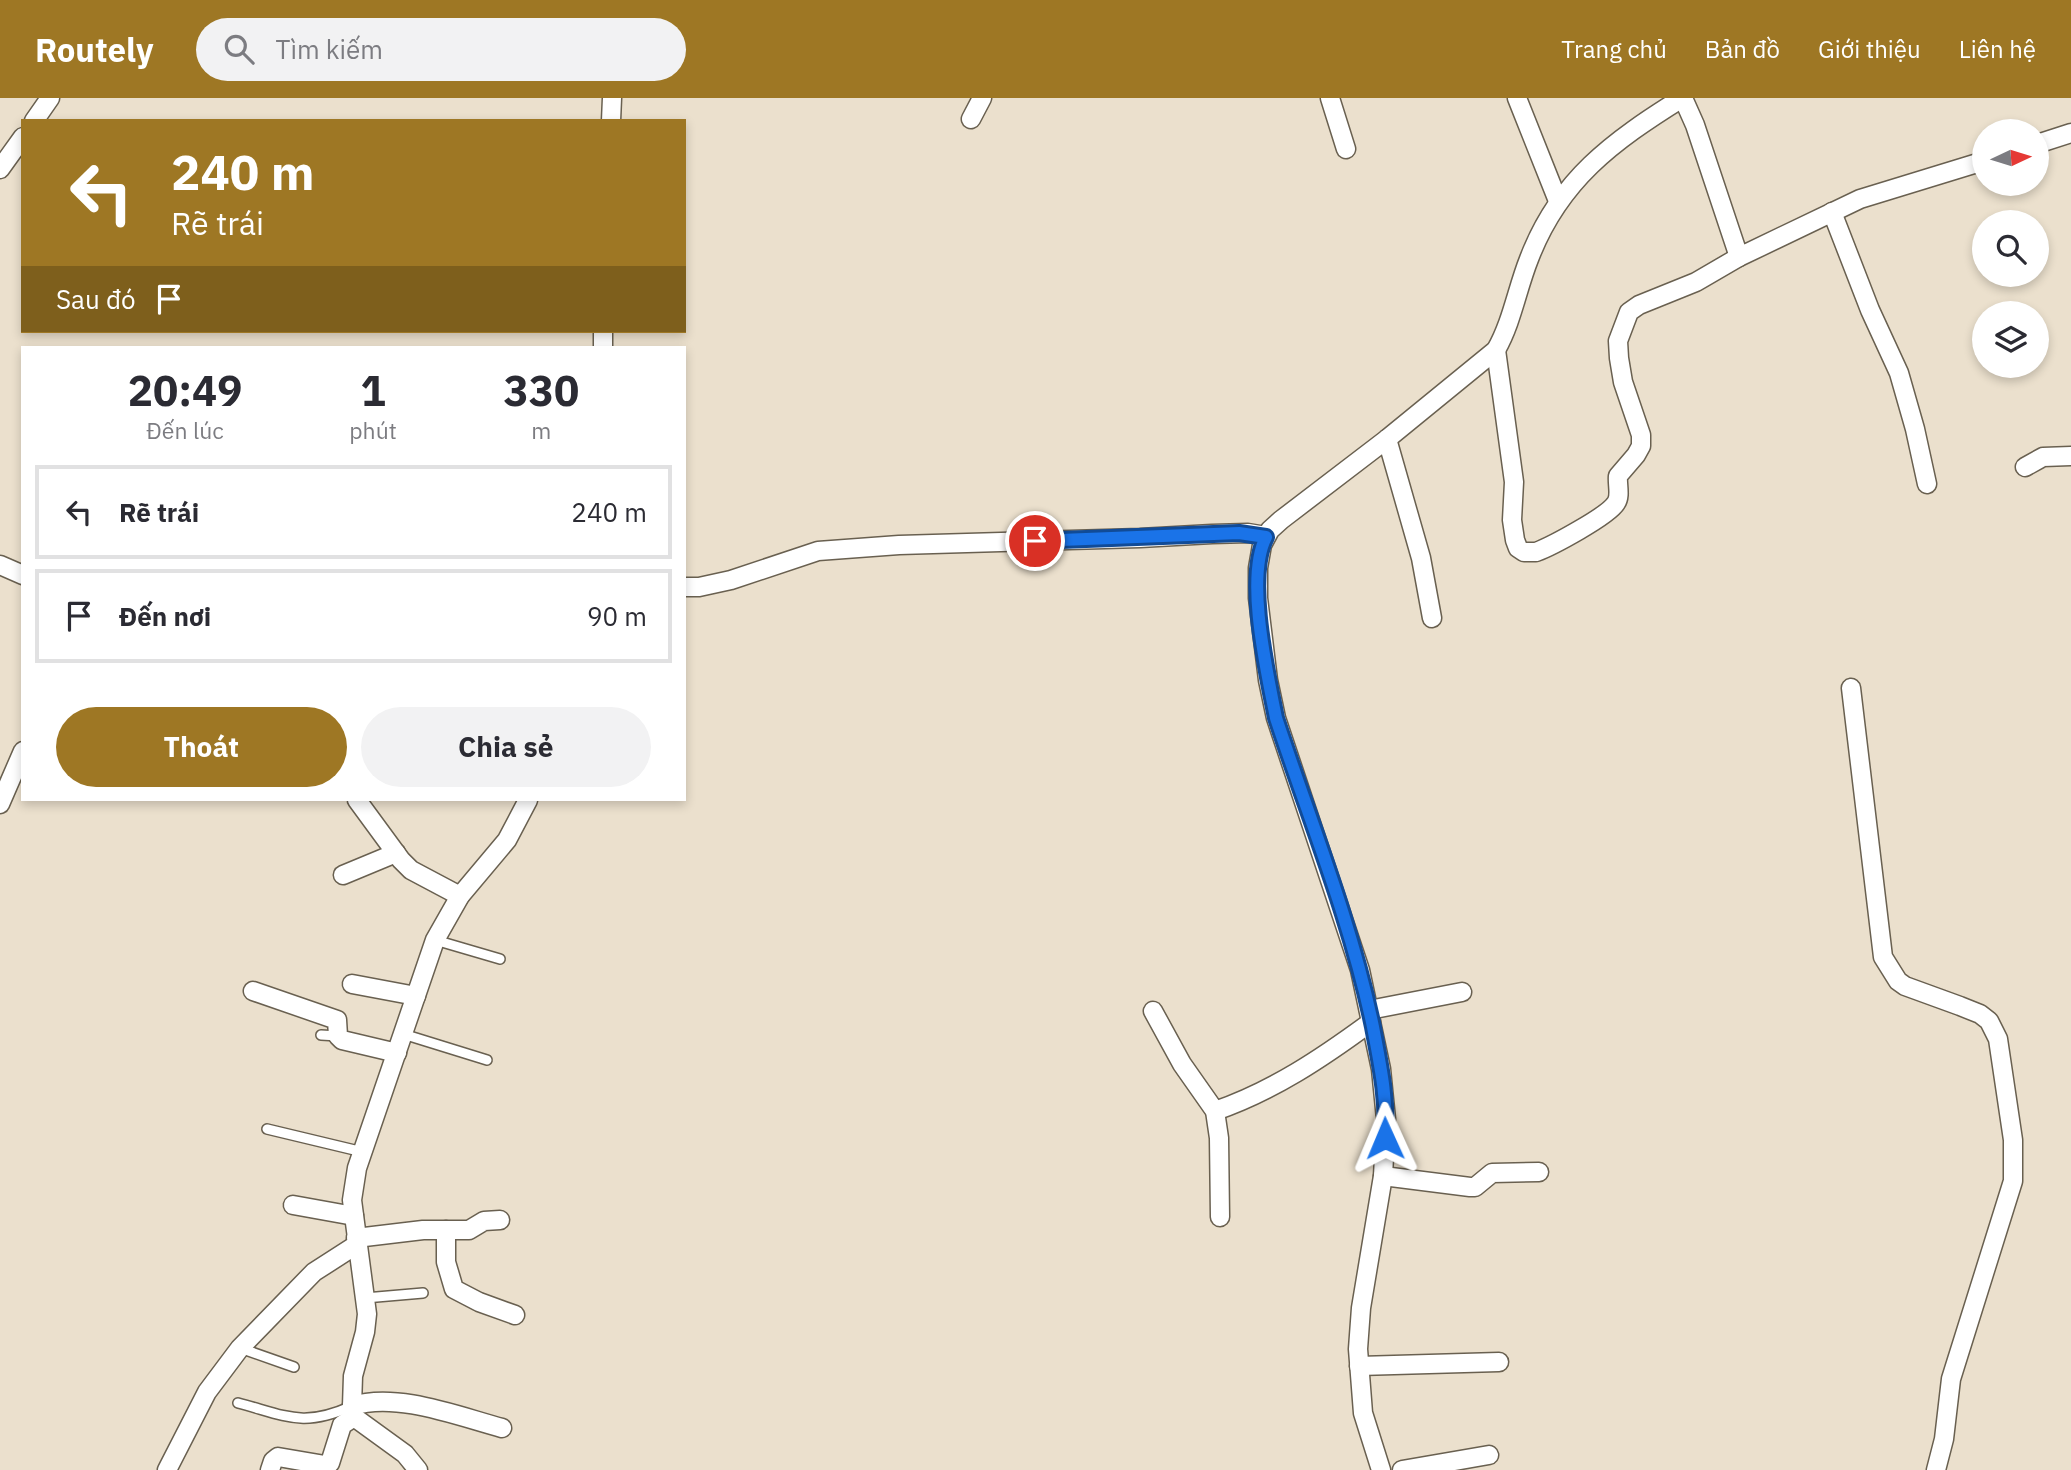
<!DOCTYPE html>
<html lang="vi">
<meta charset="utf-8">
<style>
:root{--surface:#fff;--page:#f2f2f3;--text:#2b2b33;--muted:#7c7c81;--line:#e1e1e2;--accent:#9e7724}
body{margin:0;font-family:"IBM Plex Sans",sans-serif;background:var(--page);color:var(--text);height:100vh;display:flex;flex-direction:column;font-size:26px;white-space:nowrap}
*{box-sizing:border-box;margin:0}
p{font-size:23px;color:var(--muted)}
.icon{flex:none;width:38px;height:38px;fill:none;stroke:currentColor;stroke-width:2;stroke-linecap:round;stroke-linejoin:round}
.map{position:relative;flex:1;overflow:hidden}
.details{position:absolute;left:21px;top:248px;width:665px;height:455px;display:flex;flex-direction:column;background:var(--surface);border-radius:0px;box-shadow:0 4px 10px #0003}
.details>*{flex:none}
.guide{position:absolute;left:21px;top:21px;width:665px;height:214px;border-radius:0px;box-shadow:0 4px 10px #0003;background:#9e7724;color:#fff;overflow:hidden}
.needle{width:46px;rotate:86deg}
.buttons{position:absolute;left:1972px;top:21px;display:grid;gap:14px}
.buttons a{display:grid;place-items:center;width:77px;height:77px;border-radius:50%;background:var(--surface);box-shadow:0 4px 10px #0003;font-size:35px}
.pin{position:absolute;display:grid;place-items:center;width:60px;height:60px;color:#fff;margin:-30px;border:4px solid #fff;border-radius:50%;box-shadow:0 2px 7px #0007}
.me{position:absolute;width:77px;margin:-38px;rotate:359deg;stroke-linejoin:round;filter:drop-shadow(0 0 5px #0008)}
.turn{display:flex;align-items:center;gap:24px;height:147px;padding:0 35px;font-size:32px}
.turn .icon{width:91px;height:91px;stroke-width:2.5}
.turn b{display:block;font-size:49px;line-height:60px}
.then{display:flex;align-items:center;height:66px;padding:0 35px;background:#0003;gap:14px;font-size:26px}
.eta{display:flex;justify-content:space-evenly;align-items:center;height:119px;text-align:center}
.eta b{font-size:42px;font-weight:700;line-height:49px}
.primary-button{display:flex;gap:14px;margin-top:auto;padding:14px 35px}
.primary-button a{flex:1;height:80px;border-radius:42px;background:var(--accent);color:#fff;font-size:28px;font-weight:700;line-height:80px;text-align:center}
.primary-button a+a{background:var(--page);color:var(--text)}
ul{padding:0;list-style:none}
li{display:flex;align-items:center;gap:21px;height:94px;margin:0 14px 10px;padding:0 21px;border:4px solid var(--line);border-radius:0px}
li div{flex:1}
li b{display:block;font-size:26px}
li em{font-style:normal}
header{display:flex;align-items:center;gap:42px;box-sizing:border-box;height:98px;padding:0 35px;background:var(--accent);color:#fff}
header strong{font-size:33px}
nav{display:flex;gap:38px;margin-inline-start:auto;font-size:24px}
.search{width:490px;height:63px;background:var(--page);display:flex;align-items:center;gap:18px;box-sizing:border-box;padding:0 24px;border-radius:38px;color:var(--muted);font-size:26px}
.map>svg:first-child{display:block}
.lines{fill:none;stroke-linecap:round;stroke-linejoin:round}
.lane-casing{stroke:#696050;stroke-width:12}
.street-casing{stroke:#696050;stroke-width:21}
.lane{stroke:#fff;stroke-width:9}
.street{stroke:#fff;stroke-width:18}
.route-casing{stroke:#114b97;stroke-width:18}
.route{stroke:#1a73e8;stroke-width:12}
</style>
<header>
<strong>Routely</strong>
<div class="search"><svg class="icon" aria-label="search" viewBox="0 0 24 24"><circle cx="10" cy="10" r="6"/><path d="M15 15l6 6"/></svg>Tìm kiếm</div>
<nav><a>Trang chủ</a><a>Bản đồ</a><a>Giới thiệu</a><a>Liên hệ</a></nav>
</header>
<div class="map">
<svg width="2071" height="1372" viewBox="0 0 2071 1372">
<rect width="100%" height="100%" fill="#ebe0cd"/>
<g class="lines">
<!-- lane casing -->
<g class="lane-casing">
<g id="lane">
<polyline points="435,842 500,861"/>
<polyline points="403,936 487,962"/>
<polyline points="321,937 338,938"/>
<polyline points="267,1031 363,1054"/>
<polyline points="365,1200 423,1195"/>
<polyline points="240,1250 294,1269"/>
<path d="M238 1305C287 1318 303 1330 352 1308"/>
</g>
</g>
<!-- street casing -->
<g class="street-casing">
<g id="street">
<polyline points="1330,0 1346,51"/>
<polyline points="1517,0 1558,103"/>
<polyline points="1683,0 1695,27 1739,159 1860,101 1984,63"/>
<polyline points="971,21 982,0"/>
<polyline points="34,23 50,0"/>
<polyline points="611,23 612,0"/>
<polyline points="2037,46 2071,35"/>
<polyline points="0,71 23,39"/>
<polyline points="1832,114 1870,212 1899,275 1915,331 1927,386"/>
<polyline points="603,250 603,233"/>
<path d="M1496 252 1514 384 1512 422 1515 442 1518 450 1524 454H1536C1552 448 1608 418 1616 405 1621 398 1617 386 1618 378L1636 357 1641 348V337L1623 284 1619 260 1618 243 1629 214 1639 207 1696 184 1739 159"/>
<polyline points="1387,341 1421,460 1432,520"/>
<polyline points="2025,369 2043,359 2071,358"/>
<polyline points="0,467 23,477"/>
<polyline points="684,489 699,489 731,482 818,453 899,447 1140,440 1212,436 1248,435 1266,438"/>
<polyline points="1851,590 1883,859 1898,883 1905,888 1960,908 1980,916 1989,923 1998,941 2013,1042 2013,1083 1951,1281 1944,1341 1936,1372"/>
<polyline points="357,702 401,762 411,772 460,798"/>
<polyline points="0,706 23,653"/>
<polyline points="343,777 396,755"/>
<polyline points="352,886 416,898"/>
<polyline points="253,893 337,922 338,938 342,942 397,955"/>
<polyline points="1369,912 1462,894"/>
<polyline points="1153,913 1182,966 1215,1013 1219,1040 1220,1119"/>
<path d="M1215 1013C1273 993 1322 960 1371 924"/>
<polyline points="1383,1078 1470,1089 1475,1089 1492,1075 1539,1074"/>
<polyline points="293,1107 354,1118"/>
<polyline points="446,1132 446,1164 454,1191 479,1204 515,1217"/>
<polyline points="356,1140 423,1132 469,1132 484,1123 500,1122"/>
<polyline points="1359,1268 1499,1264"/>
<path d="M352 1308C397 1294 457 1318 502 1330"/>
<polyline points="167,1372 207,1294 240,1250 314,1174 356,1147"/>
<polyline points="270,1372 273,1363 278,1359 325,1367 330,1365 342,1327 354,1319"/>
<polyline points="418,1372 405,1356 354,1319 352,1308 353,1278 365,1234 367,1216 352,1102 357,1070 435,842 460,798 507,742 528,702"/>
<path d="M1381 1372 1363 1315 1358 1251 1361 1210 1383 1078 1386 1021 1381 971 1360 872 1276 620 1268 582 1258 500V470L1262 447 1270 432 1281 422 1387 341 1496 252C1512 224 1517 191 1529 161 1559 82 1613 43 1682 0"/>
<polyline points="1402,1372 1489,1357"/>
</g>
</g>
<!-- lane -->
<use href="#lane" class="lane"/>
<!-- street -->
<use href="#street" class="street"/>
</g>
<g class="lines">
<!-- route casing -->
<g class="route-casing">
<path id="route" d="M1035 443 1239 435 1266 439C1245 480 1267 574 1276 620 1310 723 1351 823 1373 929 1380 966 1388 1002 1385 1040"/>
</g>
<!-- route -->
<use href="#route" class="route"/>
</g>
</svg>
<div class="buttons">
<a><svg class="needle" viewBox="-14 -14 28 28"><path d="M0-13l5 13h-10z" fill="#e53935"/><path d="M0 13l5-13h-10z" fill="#7c7c81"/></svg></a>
<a><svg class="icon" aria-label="search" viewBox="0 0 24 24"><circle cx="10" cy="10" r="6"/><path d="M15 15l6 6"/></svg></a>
<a><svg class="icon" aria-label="layers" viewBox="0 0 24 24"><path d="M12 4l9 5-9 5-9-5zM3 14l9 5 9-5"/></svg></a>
</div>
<div class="pin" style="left:1035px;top:443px;background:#d93025"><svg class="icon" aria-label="arrive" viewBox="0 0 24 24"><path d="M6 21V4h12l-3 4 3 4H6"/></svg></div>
<svg class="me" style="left:1385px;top:1040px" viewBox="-20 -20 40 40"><path d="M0-17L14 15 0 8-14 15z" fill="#1a73e8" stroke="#fff" stroke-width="4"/></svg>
<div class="guide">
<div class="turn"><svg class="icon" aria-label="left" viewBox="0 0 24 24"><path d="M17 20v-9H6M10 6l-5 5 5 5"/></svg><div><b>240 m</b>Rẽ trái</div></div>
<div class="then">Sau đó<svg class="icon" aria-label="arrive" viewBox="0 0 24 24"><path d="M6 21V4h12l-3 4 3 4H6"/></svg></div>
</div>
<section class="details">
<div class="eta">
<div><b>20:49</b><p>Đến lúc</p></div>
<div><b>1</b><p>phút</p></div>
<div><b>330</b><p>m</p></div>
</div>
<ul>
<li><svg class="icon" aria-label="left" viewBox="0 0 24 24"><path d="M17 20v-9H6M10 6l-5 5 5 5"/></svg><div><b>Rẽ trái</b></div><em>240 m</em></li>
<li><svg class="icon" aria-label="arrive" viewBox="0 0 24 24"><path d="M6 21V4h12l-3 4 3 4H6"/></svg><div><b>Đến nơi</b></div><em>90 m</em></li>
</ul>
<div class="primary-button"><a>Thoát</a><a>Chia sẻ</a></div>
</section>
</div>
